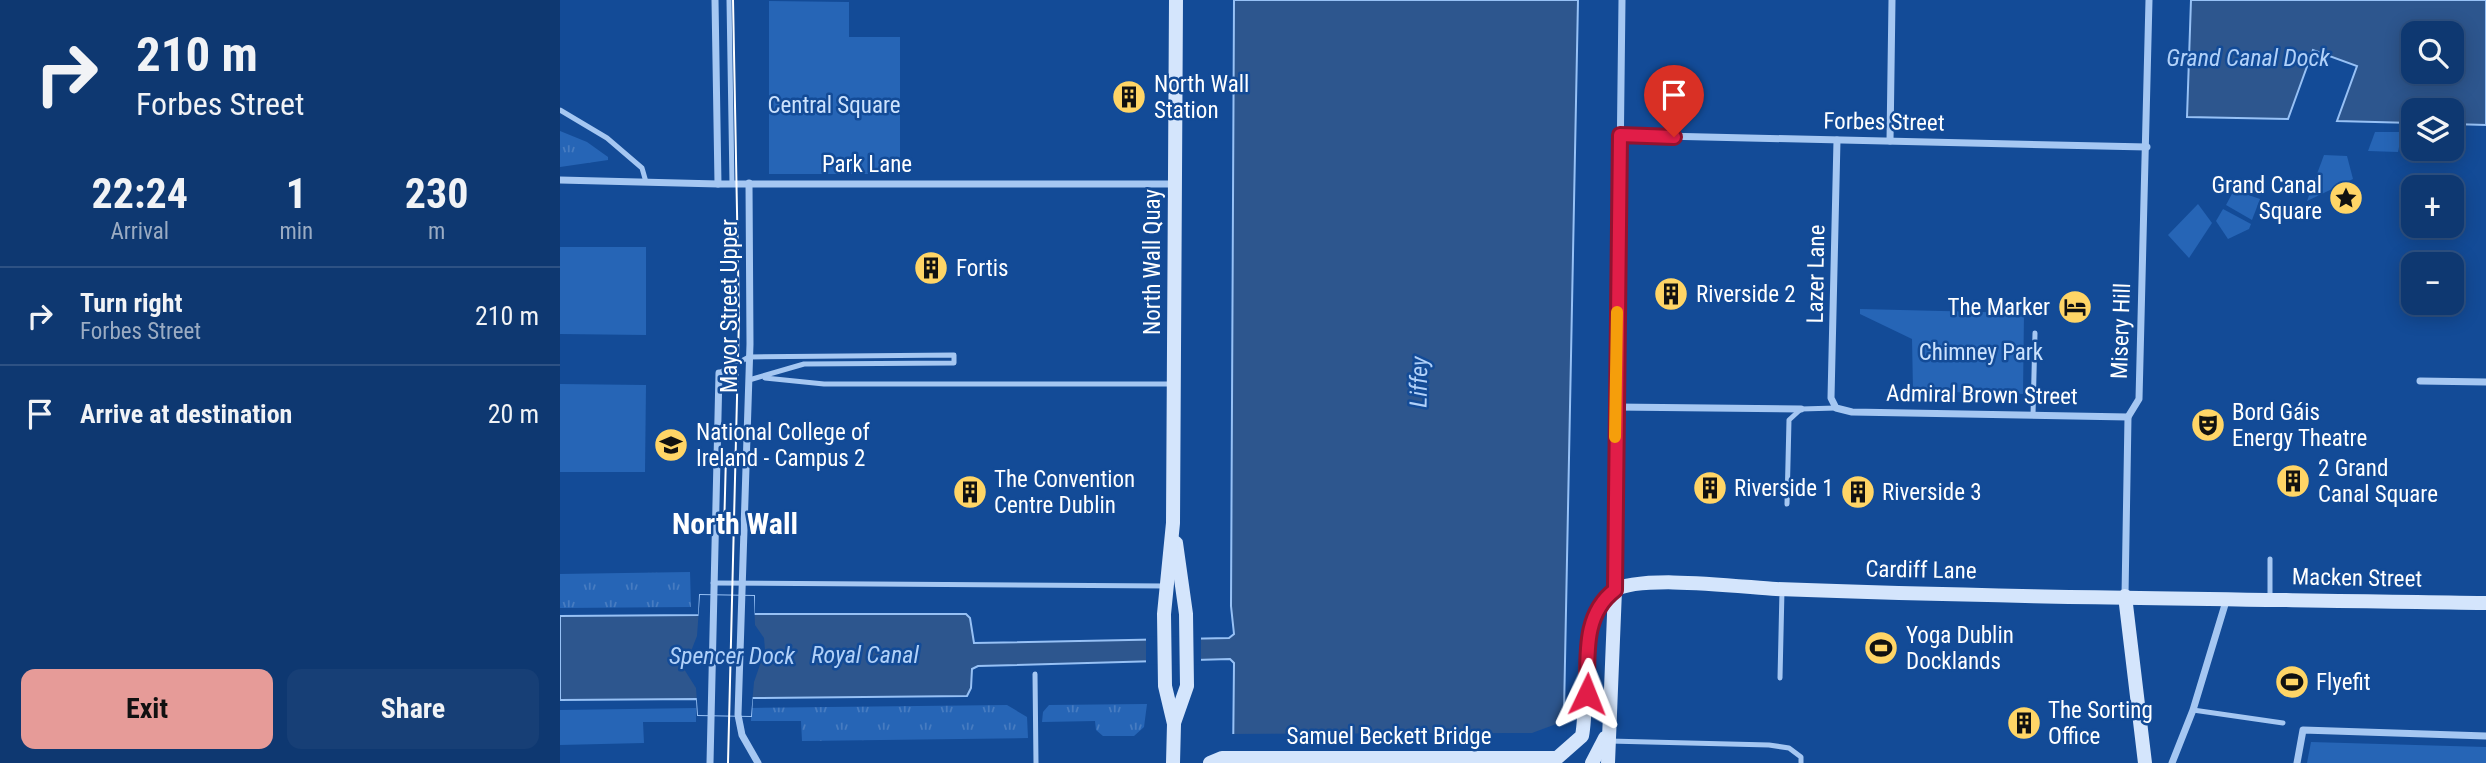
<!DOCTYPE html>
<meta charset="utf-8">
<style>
:root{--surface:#0e3871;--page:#173f76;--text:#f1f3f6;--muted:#9bacc3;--line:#2e5284;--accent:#e69b98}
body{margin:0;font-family:"Roboto Condensed",sans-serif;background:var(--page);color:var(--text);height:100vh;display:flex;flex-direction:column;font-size:26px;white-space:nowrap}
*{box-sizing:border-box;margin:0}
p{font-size:23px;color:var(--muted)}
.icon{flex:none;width:38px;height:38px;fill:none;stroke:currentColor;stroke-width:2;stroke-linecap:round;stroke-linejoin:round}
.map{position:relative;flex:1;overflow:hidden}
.details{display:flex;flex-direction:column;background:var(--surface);width:560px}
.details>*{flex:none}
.banner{background:#0e3871;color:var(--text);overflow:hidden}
.tools{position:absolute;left:1841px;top:21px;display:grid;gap:14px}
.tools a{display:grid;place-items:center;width:63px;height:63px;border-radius:14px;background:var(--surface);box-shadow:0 4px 18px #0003,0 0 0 2px var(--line);font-size:35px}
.pin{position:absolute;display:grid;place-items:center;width:60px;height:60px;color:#fff;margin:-72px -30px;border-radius:50% 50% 50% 0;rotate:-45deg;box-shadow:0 0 7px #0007}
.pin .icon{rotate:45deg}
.me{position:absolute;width:77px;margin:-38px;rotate:2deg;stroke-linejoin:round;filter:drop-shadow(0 0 5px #0008)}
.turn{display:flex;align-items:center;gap:24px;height:147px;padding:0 21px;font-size:32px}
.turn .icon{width:91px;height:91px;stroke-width:2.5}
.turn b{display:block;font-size:49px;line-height:60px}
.eta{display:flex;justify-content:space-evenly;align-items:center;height:119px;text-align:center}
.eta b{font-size:42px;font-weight:700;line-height:49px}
.action{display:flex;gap:14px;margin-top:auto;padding:14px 21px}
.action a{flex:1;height:80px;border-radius:14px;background:var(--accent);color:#111;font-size:28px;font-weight:700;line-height:80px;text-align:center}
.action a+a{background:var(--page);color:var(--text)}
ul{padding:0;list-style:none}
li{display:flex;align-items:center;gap:21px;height:98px;padding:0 21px;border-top:2px solid var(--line)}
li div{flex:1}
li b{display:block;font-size:26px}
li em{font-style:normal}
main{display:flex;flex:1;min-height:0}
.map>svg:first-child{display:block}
.grass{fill:url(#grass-tufts)}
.green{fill:#2665b6}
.water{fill:#2d568e;stroke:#97c1f5;stroke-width:2;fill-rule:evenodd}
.pier{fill:#134b97}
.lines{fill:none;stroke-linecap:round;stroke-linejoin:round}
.lane{stroke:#a5c7f2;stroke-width:5}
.street{stroke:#a5c7f2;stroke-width:7}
.secondary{stroke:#d4e5fc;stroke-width:14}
.tram{stroke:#fff;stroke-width:2}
.route-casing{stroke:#92132f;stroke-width:18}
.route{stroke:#e11d48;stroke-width:12}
.slow{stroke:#f59e0b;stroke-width:12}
.labels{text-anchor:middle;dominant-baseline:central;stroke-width:5;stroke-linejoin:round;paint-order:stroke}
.poi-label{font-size:23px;fill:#fff;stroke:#134b97;text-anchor:start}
.park-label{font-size:23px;fill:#cce2fd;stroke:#134b97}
.street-label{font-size:23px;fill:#fff;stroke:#134b97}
.water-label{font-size:24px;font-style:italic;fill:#b1d1f9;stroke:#134b97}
.district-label{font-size:30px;font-weight:bold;fill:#fff;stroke:#134b97}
</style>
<main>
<section class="details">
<div class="banner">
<div class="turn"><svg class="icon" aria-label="right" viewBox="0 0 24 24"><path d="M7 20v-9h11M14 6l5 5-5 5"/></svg><div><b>210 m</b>Forbes Street</div></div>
</div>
<div class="eta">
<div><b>22:24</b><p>Arrival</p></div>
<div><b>1</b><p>min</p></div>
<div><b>230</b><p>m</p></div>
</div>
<ul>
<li><svg class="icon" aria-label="right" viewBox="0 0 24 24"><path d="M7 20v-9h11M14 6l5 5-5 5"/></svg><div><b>Turn right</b><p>Forbes Street</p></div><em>210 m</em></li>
<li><svg class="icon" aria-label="arrive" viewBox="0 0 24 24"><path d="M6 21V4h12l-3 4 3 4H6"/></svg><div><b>Arrive at destination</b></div><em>20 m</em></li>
</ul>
<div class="action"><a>Exit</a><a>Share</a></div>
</section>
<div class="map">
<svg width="1926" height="763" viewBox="0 0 1926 763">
<defs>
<pattern id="grass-tufts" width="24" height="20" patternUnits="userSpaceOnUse" patternTransform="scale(1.75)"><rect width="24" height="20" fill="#2665b6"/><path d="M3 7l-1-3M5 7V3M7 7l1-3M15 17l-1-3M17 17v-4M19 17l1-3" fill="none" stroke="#477cc1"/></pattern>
</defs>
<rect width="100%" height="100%" fill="#134b97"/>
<!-- grass -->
<g class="grass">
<polygon points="0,131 27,142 48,157 48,160 0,167"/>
<polygon points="130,572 131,607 0,608 0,574"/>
<polygon points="587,704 584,727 574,736 543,736 536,730 535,721 482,722 483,712 489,705"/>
<polygon points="447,705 467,717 468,738 242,741 241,721 191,721 191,708"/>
</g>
<!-- green -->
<g class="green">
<polygon points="209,1 289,2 289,37 340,37 340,174 209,174"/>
<polygon points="1815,132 1842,132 1838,152 1808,151"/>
<polygon points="1764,155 1787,156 1793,179 1747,201"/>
<polygon points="1674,190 1700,199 1692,220 1666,205"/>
<polygon points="1638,204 1652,223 1629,258 1608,235"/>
<polygon points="1663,209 1691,224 1689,229 1668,239 1656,221"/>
<polygon points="0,247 86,247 86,335 0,334"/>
<polygon points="1300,309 1464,313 1463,394 1353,391 1352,339 1300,314"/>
<polygon points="0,384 86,385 85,472 0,472"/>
<polygon points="136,708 136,722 83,722 84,743 0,745 0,710"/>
<polygon points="1751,742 1926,747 1926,763 1747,763"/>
</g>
<!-- water -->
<g class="water">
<polygon points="674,0 1018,0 1003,763 673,763 674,663 670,659 418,666 412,669 411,688 407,696 192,698 191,716 138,715 137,699 0,700 0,616 139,615 140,595 194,596 194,614 406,614 410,618 414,643 669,638 674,634 671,606"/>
<path d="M1631 0H1926V125L1892 124V110H1853V123L1777 121 1797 66 1753 50 1728 119 1627 117ZM1892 33V72H1853V33Z"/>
</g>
<!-- pier -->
<g class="pier">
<polygon points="140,595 194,596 195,625 204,638 205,650 194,682 191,716 138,715 136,688 124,669 137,636"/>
<polygon points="641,636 641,664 586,665 586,637"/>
<polygon points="1007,720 1006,763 670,763 670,734 972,733"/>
</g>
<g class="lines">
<!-- lane -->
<g class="lane">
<polyline points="169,0 172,184"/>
<polyline points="0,110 47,138 82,168 86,182"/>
<polyline points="159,373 189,357 394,355 394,363 244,364 189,380"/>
<polyline points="205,378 264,384 611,384"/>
<polyline points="1473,415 1475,333"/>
<polyline points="1227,504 1229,420 1241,409 1276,408"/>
<polyline points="153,583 606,586"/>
<polyline points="1710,598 1710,559"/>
<polyline points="475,674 476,763"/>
<polyline points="1220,678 1222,590"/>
<polyline points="1633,710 1723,723"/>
<polyline points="1049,741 1209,745 1229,748 1241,757 1241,763"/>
</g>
<!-- street -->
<g class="street">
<polyline points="155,0 158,184"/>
<polyline points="1060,135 1587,147"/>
<polyline points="1277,140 1271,398 1276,408 1292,412 1568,417"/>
<polyline points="1330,141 1332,0"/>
<polyline points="0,180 158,184 615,184"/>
<polyline points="189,183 190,344 178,715 182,735 198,763"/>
<polyline points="1860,381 1926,382"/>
<polyline points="1055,407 1241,409"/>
<polyline points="1055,589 1062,0"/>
<polyline points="1565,596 1568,417 1579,399 1589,0"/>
<polyline points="150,763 159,373"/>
<polyline points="1612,763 1633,710 1667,598"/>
<polyline points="1737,763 1743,730 1926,736"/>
</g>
<!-- secondary -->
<g class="secondary">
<polyline points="1565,596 1585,763"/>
<polyline points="614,723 627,686 626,614 616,543"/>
<polyline points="613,763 614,724 605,686 604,614 613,523 616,0"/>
<path d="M650 763 662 758H997L1022 736C1030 694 1015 617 1053 591 1079 574 1181 587 1216 589 1452 598 1689 599 1926 603"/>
<polyline points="1032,763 1045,738"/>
<polyline points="1048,763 1055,590"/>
</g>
<!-- tram -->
<g class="tram">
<polyline points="164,532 166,455"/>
<polyline points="168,763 179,317 173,0"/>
</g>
</g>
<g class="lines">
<!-- route casing -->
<g class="route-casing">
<path id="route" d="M1027 694C1028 657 1022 615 1055 590L1060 135 1114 137"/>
</g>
<!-- route -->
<use href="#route" class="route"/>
<!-- slow -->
<polyline class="slow" points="1055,437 1057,312"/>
</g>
<!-- icons -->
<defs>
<g id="building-disc" transform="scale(1.75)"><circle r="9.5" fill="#ffd566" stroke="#134b97"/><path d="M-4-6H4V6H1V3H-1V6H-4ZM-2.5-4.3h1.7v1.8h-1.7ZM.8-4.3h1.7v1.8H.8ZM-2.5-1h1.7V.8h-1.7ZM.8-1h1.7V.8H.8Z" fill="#111"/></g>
<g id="sight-disc" transform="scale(1.75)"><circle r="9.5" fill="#ffd566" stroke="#134b97"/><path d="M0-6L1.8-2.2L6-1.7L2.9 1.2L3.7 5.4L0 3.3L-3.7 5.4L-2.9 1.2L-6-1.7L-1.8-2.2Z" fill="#111"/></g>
<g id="hotel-disc" transform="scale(1.75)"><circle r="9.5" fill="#ffd566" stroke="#134b97"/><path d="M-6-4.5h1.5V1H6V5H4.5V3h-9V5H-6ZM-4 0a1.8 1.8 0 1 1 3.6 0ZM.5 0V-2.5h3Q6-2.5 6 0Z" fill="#111"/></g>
<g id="theatre-disc" transform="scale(1.75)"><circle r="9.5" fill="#ffd566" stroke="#134b97"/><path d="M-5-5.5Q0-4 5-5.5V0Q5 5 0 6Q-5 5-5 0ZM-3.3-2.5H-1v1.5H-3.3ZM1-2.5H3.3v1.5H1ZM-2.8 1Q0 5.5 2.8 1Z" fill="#111"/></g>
<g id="university-disc" transform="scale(1.75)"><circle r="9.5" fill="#ffd566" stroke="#134b97"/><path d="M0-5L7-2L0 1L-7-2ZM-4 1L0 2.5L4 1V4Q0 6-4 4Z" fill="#111"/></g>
<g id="stadium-disc" transform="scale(1.75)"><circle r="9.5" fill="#ffd566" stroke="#134b97"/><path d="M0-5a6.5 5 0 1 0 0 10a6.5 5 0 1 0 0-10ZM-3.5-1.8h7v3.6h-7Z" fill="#111"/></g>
</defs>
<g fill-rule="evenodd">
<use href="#building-disc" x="569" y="97"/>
<use href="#sight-disc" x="1786" y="198"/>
<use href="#building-disc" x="371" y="268"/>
<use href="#building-disc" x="1111" y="294"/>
<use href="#hotel-disc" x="1515" y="307"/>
<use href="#theatre-disc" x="1648" y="425"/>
<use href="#university-disc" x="111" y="445"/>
<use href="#building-disc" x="1733" y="481"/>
<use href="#building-disc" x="1150" y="488"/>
<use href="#building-disc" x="410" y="492"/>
<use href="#building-disc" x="1298" y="492"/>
<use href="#stadium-disc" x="1321" y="648"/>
<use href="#stadium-disc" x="1732" y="682"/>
<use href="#building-disc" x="1464" y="723"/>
</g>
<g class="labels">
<!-- poi labels -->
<g class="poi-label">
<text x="594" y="84">North Wall<tspan x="594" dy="26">Station</tspan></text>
<text x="1762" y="185" text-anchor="end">Grand Canal<tspan x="1762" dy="26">Square</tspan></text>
<text x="396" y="268">Fortis</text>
<text x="1136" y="294">Riverside 2</text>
<text x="1490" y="307" text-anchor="end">The Marker</text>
<text x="1672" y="412">Bord Gáis<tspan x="1672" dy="26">Energy Theatre</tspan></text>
<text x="136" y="432">National College of<tspan x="136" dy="26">Ireland - Campus 2</tspan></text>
<text x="1758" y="468">2 Grand<tspan x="1758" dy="26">Canal Square</tspan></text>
<text x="434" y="479">The Convention<tspan x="434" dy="26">Centre Dublin</tspan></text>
<text x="1174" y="488">Riverside 1</text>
<text x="1322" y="492">Riverside 3</text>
<text x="1346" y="635">Yoga Dublin<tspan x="1346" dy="26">Docklands</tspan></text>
<text x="1756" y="682">Flyefit</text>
<text x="1488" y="710">The Sorting<tspan x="1488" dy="26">Office</tspan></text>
</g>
<!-- park labels -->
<g class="park-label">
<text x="274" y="105">Central Square</text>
<text x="1421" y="352">Chimney Park</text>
</g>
<!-- street labels -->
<g class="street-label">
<text transform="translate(1324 122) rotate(1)">Forbes Street</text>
<text x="307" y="164">Park Lane</text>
<text transform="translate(592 262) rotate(-90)">North Wall Quay</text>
<text transform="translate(1256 274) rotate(-89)">Lazer Lane</text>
<text transform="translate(169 306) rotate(-90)">Mayor Street Upper</text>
<text transform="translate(1561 331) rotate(-88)">Misery Hill</text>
<text transform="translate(1422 395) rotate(1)">Admiral Brown Street</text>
<text transform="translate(1361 570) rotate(1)">Cardiff Lane</text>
<text transform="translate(1797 578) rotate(1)">Macken Street</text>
<text x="829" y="736">Samuel Beckett Bridge</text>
</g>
<!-- water labels -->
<g class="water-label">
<text x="1688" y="58">Grand Canal Dock</text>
<text transform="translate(859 382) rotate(-89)">Liffey</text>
<text x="305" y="655">Royal Canal</text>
<text x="172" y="656">Spencer Dock</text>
</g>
<!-- district labels -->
<g class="district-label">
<text x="175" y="523">North Wall</text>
</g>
</g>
</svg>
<div class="tools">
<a><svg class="icon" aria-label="search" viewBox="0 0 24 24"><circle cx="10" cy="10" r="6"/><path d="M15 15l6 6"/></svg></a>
<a><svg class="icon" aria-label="layers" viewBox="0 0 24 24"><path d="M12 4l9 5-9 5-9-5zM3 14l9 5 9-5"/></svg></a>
<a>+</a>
<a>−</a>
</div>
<div class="pin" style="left:1114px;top:137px;background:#d93025"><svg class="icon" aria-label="arrive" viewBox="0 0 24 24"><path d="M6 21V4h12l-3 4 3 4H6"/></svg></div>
<svg class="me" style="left:1027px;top:694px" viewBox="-20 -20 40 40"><path d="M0-17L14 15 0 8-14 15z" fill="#e11d48" stroke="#fff" stroke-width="4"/></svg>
</div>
</main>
